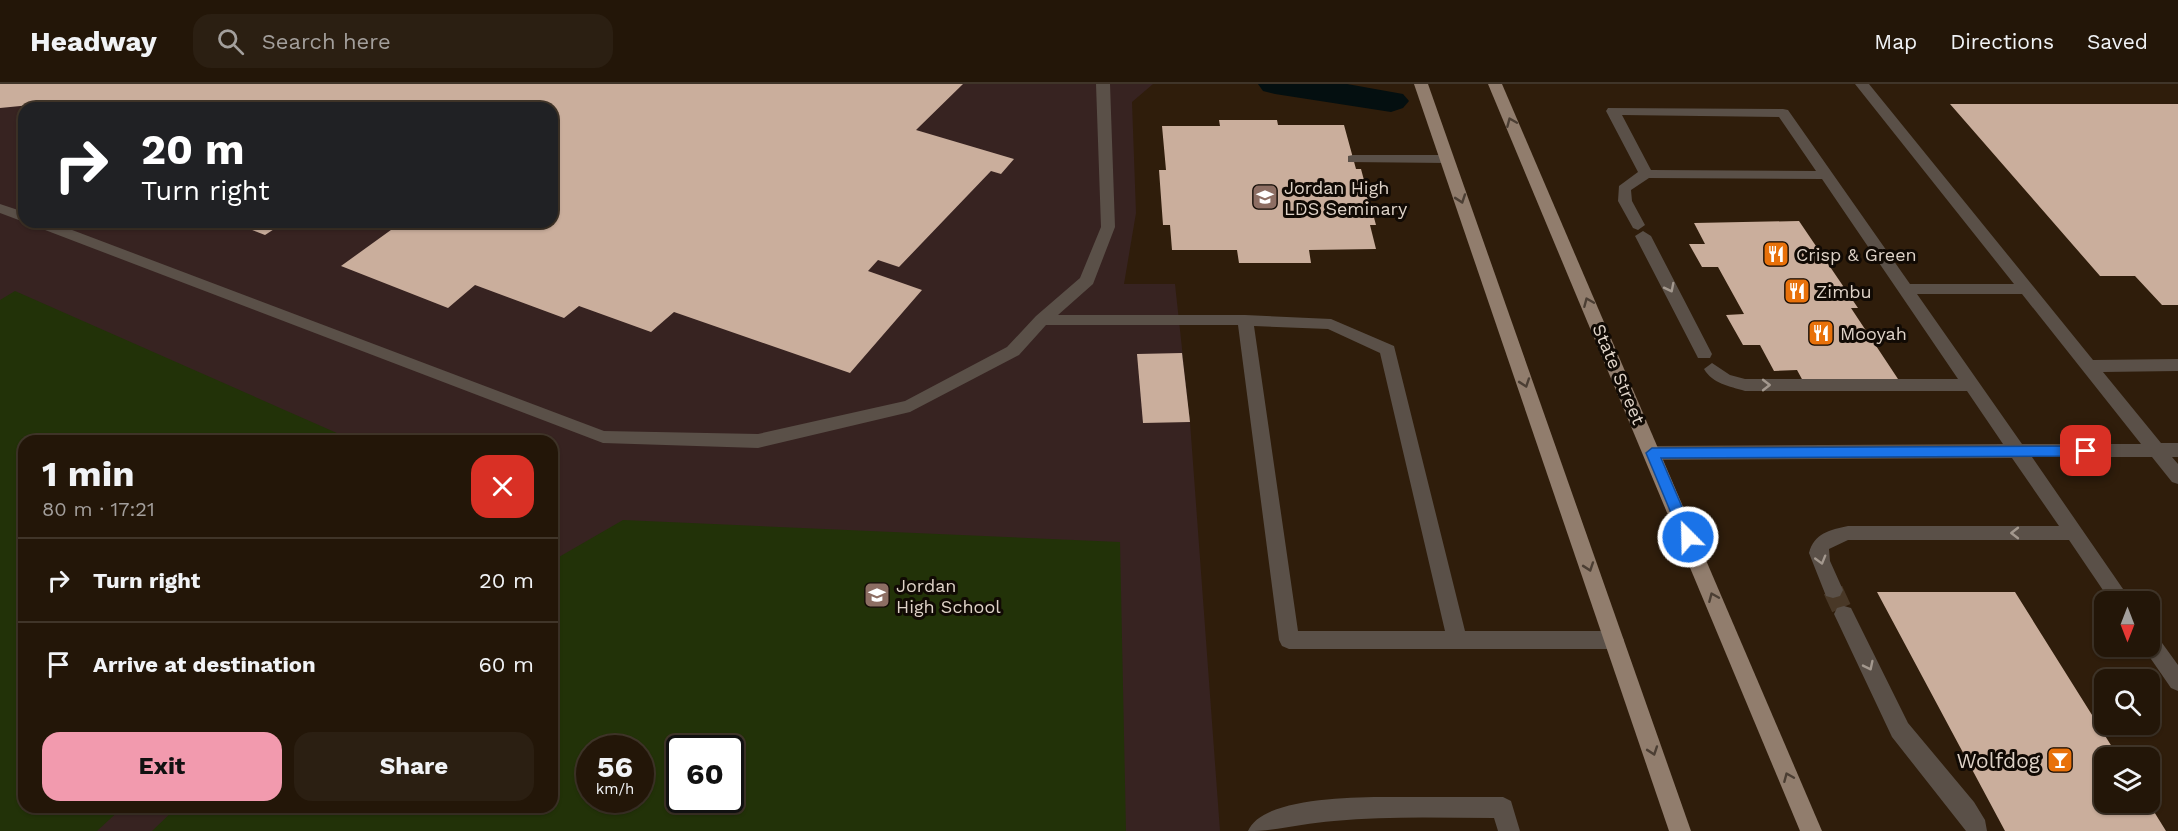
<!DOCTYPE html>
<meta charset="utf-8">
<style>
:root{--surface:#231608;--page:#2b1f12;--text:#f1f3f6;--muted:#a39f9c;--line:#403529;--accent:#f29aae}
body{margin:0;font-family:"Work Sans",sans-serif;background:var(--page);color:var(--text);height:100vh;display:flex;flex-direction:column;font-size:22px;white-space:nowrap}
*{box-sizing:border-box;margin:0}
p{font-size:20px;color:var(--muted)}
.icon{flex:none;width:33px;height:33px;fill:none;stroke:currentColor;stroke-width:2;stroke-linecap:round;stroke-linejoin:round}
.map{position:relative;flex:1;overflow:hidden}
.details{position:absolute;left:18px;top:351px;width:540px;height:378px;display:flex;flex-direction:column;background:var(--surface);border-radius:18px;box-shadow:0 2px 4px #0004,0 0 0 2px var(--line)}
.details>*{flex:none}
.top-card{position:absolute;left:18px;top:18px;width:540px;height:126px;border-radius:18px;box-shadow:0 2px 4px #0004,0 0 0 2px var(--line);background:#202124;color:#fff;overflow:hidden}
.needle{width:39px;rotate:180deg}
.buttons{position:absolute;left:2094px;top:507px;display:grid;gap:12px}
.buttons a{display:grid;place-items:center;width:66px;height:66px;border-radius:12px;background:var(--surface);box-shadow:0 2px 4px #0004,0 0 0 2px var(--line);font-size:30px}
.speed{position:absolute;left:576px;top:651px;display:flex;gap:12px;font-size:30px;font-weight:700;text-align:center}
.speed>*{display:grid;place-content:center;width:78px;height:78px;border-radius:50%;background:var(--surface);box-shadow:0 2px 4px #0004,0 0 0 2px var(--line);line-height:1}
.speed small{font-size:15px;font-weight:400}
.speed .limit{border:3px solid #111;border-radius:9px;background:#fff;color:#111}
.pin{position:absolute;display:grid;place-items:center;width:51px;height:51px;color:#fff;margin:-26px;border-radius:12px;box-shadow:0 3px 9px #0006}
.me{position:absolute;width:66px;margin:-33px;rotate:337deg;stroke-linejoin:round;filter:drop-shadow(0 0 4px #0008)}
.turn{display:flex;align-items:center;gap:21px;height:126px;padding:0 24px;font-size:27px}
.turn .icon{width:78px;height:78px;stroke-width:2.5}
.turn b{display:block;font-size:42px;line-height:51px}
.round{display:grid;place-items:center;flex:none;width:63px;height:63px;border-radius:18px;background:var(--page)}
.summary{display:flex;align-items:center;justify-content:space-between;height:102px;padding:0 24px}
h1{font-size:36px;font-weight:700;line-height:45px}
.cta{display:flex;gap:12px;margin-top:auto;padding:12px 24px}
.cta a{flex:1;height:69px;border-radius:18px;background:var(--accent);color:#111;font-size:24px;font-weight:700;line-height:69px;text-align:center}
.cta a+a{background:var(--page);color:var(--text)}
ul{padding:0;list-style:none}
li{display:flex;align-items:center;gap:18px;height:84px;padding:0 24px;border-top:2px solid var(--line)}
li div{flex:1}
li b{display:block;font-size:22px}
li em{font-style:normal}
header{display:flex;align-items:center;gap:36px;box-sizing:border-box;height:84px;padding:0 30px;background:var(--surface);border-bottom:2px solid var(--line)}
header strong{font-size:28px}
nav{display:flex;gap:33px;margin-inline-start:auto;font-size:21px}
.search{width:420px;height:54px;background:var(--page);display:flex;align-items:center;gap:15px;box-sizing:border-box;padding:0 21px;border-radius:18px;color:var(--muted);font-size:22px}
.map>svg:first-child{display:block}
.education{fill:#372321;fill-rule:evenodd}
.green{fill:#223208;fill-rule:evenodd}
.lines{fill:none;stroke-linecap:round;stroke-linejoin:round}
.canal{fill:#040f10;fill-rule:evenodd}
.building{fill:#caae9c}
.minor-tunnel{stroke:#493827;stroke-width:20;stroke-dasharray:20 10;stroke-linecap:butt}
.minor{fill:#5a5048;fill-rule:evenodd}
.major{fill:#917d6d;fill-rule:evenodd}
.oneway{stroke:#4b3e33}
.oneway2{stroke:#a3988e}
.route{fill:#1a73e8;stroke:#114b97;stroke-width:1.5}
.labels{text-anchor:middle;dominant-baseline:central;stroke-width:6;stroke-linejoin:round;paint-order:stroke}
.poi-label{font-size:18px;fill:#dfd3c8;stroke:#110a04;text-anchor:start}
.street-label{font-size:18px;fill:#dfd3c8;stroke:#110a04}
.near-poi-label{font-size:21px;fill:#dfd3c8;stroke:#110a04;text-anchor:end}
</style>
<header>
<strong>Headway</strong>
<div class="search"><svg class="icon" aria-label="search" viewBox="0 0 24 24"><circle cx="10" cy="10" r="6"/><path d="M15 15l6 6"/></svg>Search here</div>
<nav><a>Map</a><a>Directions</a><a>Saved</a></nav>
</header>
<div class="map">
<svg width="2178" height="747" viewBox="0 0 2178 747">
<rect width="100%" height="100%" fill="#2f1d0b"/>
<!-- education -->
<path class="education" d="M0 0H1153L1132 18 1136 129 1124 200H1175L1190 338 1220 747H0ZM24 24H552V138H24ZM24 357H552V723H24ZM590 664H640V716H590ZM680 664H730V716H680Z"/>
<!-- green -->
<g class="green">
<polygon points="15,207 355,357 24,357 24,723 123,723 97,747 0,747 0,216"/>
<path d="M623 436 1120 458 1126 747H152L177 723H552V477ZM590 664H640V716H590ZM680 664H730V716H680Z"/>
</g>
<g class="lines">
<!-- canal -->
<polygon class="canal" points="1258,0 1347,0 1403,10 1409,17 1403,24 1391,28 1275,10 1263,7"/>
</g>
<!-- building -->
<g class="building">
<polygon points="0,0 963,0 916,46 1014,75 1001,90 991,87 899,183 878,176 868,187 922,206 850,289 674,228 651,248 579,222 564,234 475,201 448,224 341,182 402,138 552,138 552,24 253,24 230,16 216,24 71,24 41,20 0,24"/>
<polygon points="1950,20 2178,20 2178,221 2162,221 2135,192 2100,192"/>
<polygon points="1219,36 1277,36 1278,41 1344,41 1356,85 1361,85 1376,141 1370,141 1376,165 1309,166 1311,179 1239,179 1237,166 1172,166 1170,141 1163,141 1159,86 1166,86 1162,42 1220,42"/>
<polygon points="1799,137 1858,224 1851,224 1898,295 1803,297 1797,286 1774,287 1760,261 1743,261 1726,231 1744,230 1718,183 1702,183 1689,160 1705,160 1694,139"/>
<polygon points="232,138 285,138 265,151"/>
<polygon points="1182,269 1190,338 1143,339 1137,270"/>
<polygon points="1877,508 2015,508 2119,674 2104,674 2104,718 2148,718 2166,747 2005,747"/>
</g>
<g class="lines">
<!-- minor-tunnel -->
<polyline class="minor-tunnel" points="1833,506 1844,530"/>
<!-- minor -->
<g class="minor">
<path d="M1096 0H1110L1115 143 1093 200 1058 231H1245L1331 235 1394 262 1465 547H1614L1621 550 1624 556 1621 562 1614 565H1289L1282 562 1279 556 1238 241H1046L1019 271 910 328 758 364 603 359 32 141 30 138H51L604 347 758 350 905 317 1007 263 1036 232 1080 194 1101 143ZM1254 242 1328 245 1380 269 1445 547H1298Z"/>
<path d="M1855 0H1869L2093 276 2178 275V287L2103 288 2161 359H2178V373H2172L2178 380V400L2172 398 2152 373H2032L2132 518H2111L2069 456H1848L1829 465 1830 477 1843 506 1840 512 1833 514 1826 512 1809 469C1814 449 1830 446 1848 442H2059L2012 374 1652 376 1646 374 1643 369 1646 364 1652 362 2003 360 1967 307H1745C1729 302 1713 300 1704 285L1712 279 1730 291 1745 295H1958L1822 95 1649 94 1631 106 1632 117 1645 141 1638 146 1633 144 1618 117 1619 102 1638 88 1606 27 1608 24 1783 25 1788 26 1910 200H2014ZM1622 31 1779 33 1816 87 1651 86ZM1917 210H2022L2141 360H2022Z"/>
<polygon points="1353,71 1447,71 1454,75 1447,79 1348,78 1348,72"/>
<polygon points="0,120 24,128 24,138 0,129"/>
<polygon points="1643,147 1651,152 1712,270 1710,274 1698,274 1696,270 1635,152"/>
<polygon points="1844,522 1851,524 1908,639 1974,718 1985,736 1987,747 1966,747 1892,653 1834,530 1837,524"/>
<polygon points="2150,549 2157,552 2178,581 2178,607 2171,604 2142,562 2150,562"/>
<path d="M1413 713H1503L1511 717 1520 747H1498L1494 734C1441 734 1387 732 1334 737 1304 739 1277 747 1248 747 1264 709 1376 713 1413 713Z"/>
</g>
<!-- major -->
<g class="major">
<polygon points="1414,0 1428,0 1691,747 1669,747"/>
<polygon points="1488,0 1502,0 1822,747 1800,747"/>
</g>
</g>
<!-- one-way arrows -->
<defs><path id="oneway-chevron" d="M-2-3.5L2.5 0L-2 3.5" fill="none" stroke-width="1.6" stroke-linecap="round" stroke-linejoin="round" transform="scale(1.5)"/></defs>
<g class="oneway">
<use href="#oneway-chevron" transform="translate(1511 38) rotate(-113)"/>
<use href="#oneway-chevron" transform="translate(1461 115) rotate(71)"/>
<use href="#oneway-chevron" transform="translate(1588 218) rotate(-113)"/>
<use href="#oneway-chevron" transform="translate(1525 299) rotate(71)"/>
<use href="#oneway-chevron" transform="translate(1589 483) rotate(71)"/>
<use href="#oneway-chevron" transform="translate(1713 513) rotate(-113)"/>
<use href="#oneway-chevron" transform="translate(1653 667) rotate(71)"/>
<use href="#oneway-chevron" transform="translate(1788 693) rotate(-113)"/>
</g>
<g class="oneway2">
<use href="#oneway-chevron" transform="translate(1670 204) rotate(63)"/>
<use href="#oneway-chevron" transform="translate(1766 301)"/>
<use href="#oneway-chevron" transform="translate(2015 449) rotate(180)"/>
<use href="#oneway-chevron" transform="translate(1821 476) rotate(74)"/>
<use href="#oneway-chevron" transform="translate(1869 582) rotate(64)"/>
</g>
<!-- route -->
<polygon class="route" points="2086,362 2093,367 2086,372 1661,374 1695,453 1688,459 1681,453 1646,369 1652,364"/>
<!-- icons -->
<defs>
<g id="school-square" transform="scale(1.35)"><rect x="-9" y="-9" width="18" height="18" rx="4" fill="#8d6e63" stroke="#110a04"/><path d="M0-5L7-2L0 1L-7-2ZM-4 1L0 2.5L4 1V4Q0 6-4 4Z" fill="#fff"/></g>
<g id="restaurant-square" transform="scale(1.35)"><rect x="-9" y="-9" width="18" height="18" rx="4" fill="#e8710a" stroke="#110a04"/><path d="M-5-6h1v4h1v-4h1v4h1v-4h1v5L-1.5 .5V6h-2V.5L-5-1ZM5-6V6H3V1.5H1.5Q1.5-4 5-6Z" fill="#fff"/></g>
<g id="bar-square" transform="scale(1.35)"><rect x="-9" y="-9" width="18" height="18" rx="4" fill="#e8710a" stroke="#110a04"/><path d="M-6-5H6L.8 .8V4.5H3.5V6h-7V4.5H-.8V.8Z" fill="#fff"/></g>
</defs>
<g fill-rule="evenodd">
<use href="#school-square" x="1265" y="113"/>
<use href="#restaurant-square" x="1776" y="170"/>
<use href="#restaurant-square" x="1797" y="207"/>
<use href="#restaurant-square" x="1821" y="249"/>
<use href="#school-square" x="877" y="511"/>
<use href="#bar-square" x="2060" y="676"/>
</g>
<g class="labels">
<!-- poi labels -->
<g class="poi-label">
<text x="1284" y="103">Jordan High<tspan x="1284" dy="21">LDS Seminary</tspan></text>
<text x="1796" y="170">Crisp &amp; Green</text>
<text x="1816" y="207">Zimbu</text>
<text x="1840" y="249">Mooyah</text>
<text x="896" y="501">Jordan<tspan x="896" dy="21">High School</tspan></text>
</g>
<!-- street labels -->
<g class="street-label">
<text transform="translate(1619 290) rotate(67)">State Street</text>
</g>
<!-- near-poi labels -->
<g class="near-poi-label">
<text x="2040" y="676">Wolfdog</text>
</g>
</g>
</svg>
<div class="buttons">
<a><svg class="needle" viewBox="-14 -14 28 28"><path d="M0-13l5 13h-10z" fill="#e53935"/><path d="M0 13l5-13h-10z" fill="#a39f9c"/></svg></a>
<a><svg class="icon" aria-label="search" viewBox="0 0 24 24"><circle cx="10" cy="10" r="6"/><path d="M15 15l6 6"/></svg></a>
<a><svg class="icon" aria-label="layers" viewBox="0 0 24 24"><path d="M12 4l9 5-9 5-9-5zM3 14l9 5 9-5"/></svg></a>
</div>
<div class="speed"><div>56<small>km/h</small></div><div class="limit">60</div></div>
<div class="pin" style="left:2086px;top:367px;background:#d93025"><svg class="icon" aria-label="arrive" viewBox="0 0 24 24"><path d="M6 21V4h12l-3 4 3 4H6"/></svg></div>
<svg class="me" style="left:1688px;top:453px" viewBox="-20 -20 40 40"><circle r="17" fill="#1a73e8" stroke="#fff" stroke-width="3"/><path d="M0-11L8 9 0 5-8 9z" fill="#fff"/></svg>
<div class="top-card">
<div class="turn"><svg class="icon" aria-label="right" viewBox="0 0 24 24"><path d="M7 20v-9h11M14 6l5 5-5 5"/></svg><div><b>20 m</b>Turn right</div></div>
</div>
<section class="details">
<div class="summary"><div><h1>1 min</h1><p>80 m · 17:21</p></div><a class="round" style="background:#d93025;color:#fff"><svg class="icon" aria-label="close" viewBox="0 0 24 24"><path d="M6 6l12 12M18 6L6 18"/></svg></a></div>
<ul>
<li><svg class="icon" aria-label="right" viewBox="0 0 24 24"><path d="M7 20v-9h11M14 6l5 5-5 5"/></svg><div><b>Turn right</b></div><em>20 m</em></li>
<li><svg class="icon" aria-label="arrive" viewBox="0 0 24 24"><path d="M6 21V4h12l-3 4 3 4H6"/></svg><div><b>Arrive at destination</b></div><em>60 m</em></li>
</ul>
<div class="cta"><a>Exit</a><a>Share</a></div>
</section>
</div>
